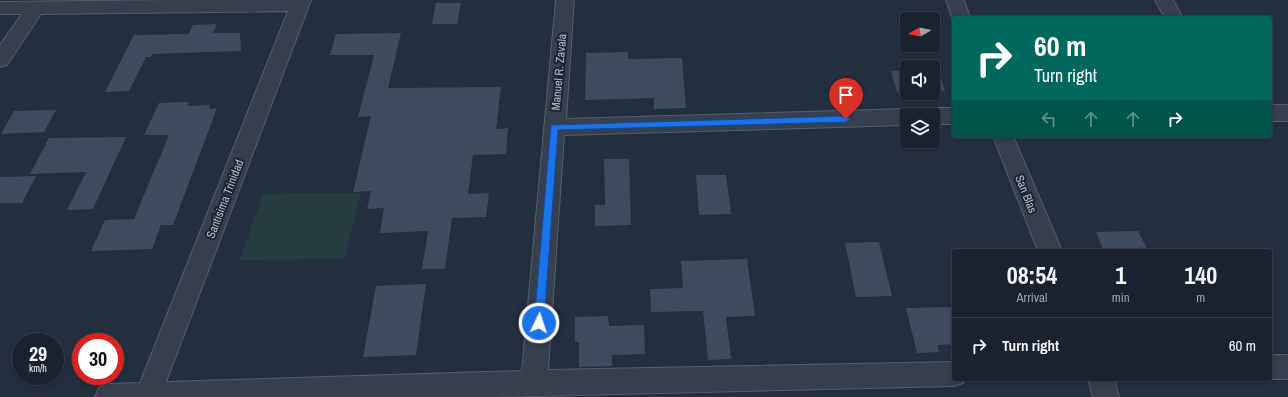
<!DOCTYPE html>
<style>
:root{--surface:#1a222f;--page:#232a37;--text:#f1f3f6;--muted:#9fa4aa;--line:#383f4b}
body{margin:0;font-family:"Archivo Narrow",sans-serif;background:var(--page);color:var(--text);height:100vh;display:flex;flex-direction:column;font-size:15px;white-space:nowrap}
*{box-sizing:border-box;margin:0}
p{font-size:13px;color:var(--muted)}
.icon{flex:none;width:22px;height:22px;fill:none;stroke:currentColor;stroke-width:2;stroke-linecap:round;stroke-linejoin:round}
.map{position:relative;flex:1;overflow:hidden}
.panel{position:absolute;left:952px;top:249px;width:320px;height:132px;display:flex;flex-direction:column;background:var(--surface);border-radius:4px;box-shadow:0 2px 6px #0003,0 0 0 1px var(--line)}
.panel>*{flex:none}
.top-card{position:absolute;left:952px;top:16px;width:320px;height:122px;border-radius:4px;box-shadow:0 2px 6px #0003,0 0 0 1px var(--line);background:#00695c;color:#fff;overflow:hidden}
.needle{width:26px;rotate:261deg}
.fabs{position:absolute;left:900px;top:12px;display:grid;gap:8px}
.fabs a{display:grid;place-items:center;width:40px;height:40px;border-radius:4px;background:var(--surface);box-shadow:0 2px 6px #0003,0 0 0 1px var(--line);font-size:20px}
.speed{position:absolute;left:12px;top:333px;display:flex;gap:8px;font-size:20px;font-weight:700;text-align:center}
.speed>*{display:grid;place-content:center;width:52px;height:52px;border-radius:50%;background:var(--surface);box-shadow:0 2px 6px #0003,0 0 0 1px var(--line);line-height:1}
.speed small{font-size:10px;font-weight:400}
.speed .limit{border:6px solid #d22;background:#fff;color:#111}
.pin{position:absolute;display:grid;place-items:center;width:34px;height:34px;color:#fff;margin:-41px -17px;border-radius:50% 50% 50% 0;rotate:-45deg;box-shadow:0 0 4px #0007}
.pin .icon{rotate:45deg}
.me{position:absolute;width:44px;margin:-22px;rotate:4deg;stroke-linejoin:round;filter:drop-shadow(0 0 3px #0008)}
.turn{display:flex;align-items:center;gap:14px;height:84px;padding:0 16px;font-size:18px}
.turn .icon{width:52px;height:52px;stroke-width:2.5}
.turn b{display:block;font-size:28px;line-height:34px}
.lanes{display:flex;align-items:center;height:38px;padding:0 16px;background:#0003;justify-content:center;gap:20px;direction:ltr}
.lanes .off{opacity:.35}
.eta{display:flex;justify-content:space-evenly;align-items:center;height:68px;text-align:center}
.eta b{font-size:24px;font-weight:800;line-height:28px}
ul{padding:0;list-style:none}
li{display:flex;align-items:center;gap:12px;height:56px;padding:0 16px;border-top:1px solid var(--line)}
li div{flex:1}
li b{display:block;font-size:15px}
li em{font-style:normal}
.map>svg:first-child{display:block}
.green{fill:#253d40}
.building{fill:#3f4c5f}
.lines{fill:none;stroke-linecap:round;stroke-linejoin:round}
.minor-casing{stroke:#555e6d;stroke-width:2}
.minor{fill:#37404f;fill-rule:evenodd}
.route{fill:#1a73e8;stroke:#114b97}
.labels{text-anchor:middle;dominant-baseline:central;stroke-width:4;stroke-linejoin:round;paint-order:stroke}
.street-label{font-size:12px;fill:#b3bbca;stroke:#1c2534}
</style>
<div class="map">
<svg width="1288" height="397" viewBox="0 0 1288 397">
<rect width="100%" height="100%" fill="#232e3f"/>
<!-- green -->
<polygon class="green" points="361,193 344,259 240,260 263,194"/>
<!-- building -->
<g class="building">
<polygon points="436,3 461,3 457,24 432,24"/>
<polygon points="217,24 213,33 240,33 241,51 152,54 151,57 146,57 129,91 105,92 134,35 189,34 193,25"/>
<polygon points="401,33 388,88 501,87 496,129 508,128 506,154 473,155 468,194 489,193 486,217 452,218 445,269 422,269 428,231 380,233 384,208 367,209 371,191 353,192 371,116 358,117 374,55 330,55 336,34"/>
<polygon points="628,52 628,59 682,58 686,108 654,109 654,98 585,100 586,53"/>
<polygon points="938,69 945,91 933,91 933,70"/>
<polygon points="907,70 907,92 897,92 891,71"/>
<polygon points="189,102 187,106 210,105 209,109 217,108 173,225 161,225 152,249 91,251 105,220 134,219 169,135 144,135 159,103"/>
<polygon points="56,110 44,132 1,134 14,111"/>
<polygon points="126,137 93,209 67,210 86,172 30,174 49,138"/>
<polygon points="604,159 629,159 631,225 595,226 595,205 605,205"/>
<polygon points="696,175 726,175 731,214 699,215"/>
<polygon points="36,176 22,203 0,203 0,177"/>
<polygon points="1138,231 1148,251 1104,251 1096,232"/>
<polygon points="879,242 892,296 856,297 845,243"/>
<polygon points="747,259 755,316 726,317 731,359 708,360 703,311 651,312 650,289 683,288 681,261"/>
<polygon points="426,284 416,355 363,357 376,286"/>
<polygon points="954,307 954,344 937,345 939,352 917,353 906,308"/>
<polygon points="608,316 609,326 644,325 645,354 612,355 612,366 579,367 579,342 575,342 575,317"/>
</g>
<g class="lines">
<!-- minor casing -->
<g class="minor-casing">
<g id="minor">
<polygon points="174,0 311,0 166,382 522,371 556,0 574,0 566,119 907,109 914,111 916,115 907,115 907,125 564,135 548,370 954,362 954,379 965,379 963,383 954,386 493,397 95,397 99,388 108,384 140,383 288,11 41,14 7,65 0,67 0,45 22,14 0,14 0,2"/>
<polygon points="946,0 964,0 970,18 954,18 954,22"/>
<polygon points="1155,0 1173,0 1183,18 1165,18"/>
<rect x="1270" y="105" width="18" height="16"/>
<polygon points="933,108 954,108 954,124 933,124 933,115 923,115 926,110"/>
<polygon points="993,136 1013,136 1062,251 1038,251"/>
<polygon points="1270,355 1288,355 1288,379 1269,379"/>
<polygon points="1088,379 1114,379 1119,397 1093,397"/>
</g>
</g>
<!-- minor -->
<use href="#minor" class="minor"/>
</g>
<!-- route -->
<polygon class="route" points="846,116 850,119 846,122 558,130 544,323 543,326 539,328 536,326 534,323 551,125"/>
<g class="labels">
<!-- street labels -->
<g class="street-label">
<text transform="translate(559 72) rotate(-85)">Manuel R. Zavala</text>
<text transform="translate(1026 194) rotate(68)">San Blas</text>
<text transform="translate(225 199) rotate(-69)">Santisima Trinidad</text>
</g>
</g>
</svg>
<div class="fabs">
<a><svg class="needle" viewBox="-14 -14 28 28"><path d="M0-13l5 13h-10z" fill="#e53935"/><path d="M0 13l5-13h-10z" fill="#9fa4aa"/></svg></a>
<a><svg class="icon" aria-label="sound" viewBox="0 0 24 24"><path d="M4 9h4l5-4v14l-5-4H4zM17 9q2 3 0 6"/></svg></a>
<a><svg class="icon" aria-label="layers" viewBox="0 0 24 24"><path d="M12 4l9 5-9 5-9-5zM3 14l9 5 9-5"/></svg></a>
</div>
<div class="speed"><div>29<small>km/h</small></div><div class="limit">30</div></div>
<div class="pin" style="left:846px;top:119px;background:#d93025"><svg class="icon" aria-label="arrive" viewBox="0 0 24 24"><path d="M6 21V4h12l-3 4 3 4H6"/></svg></div>
<svg class="me" style="left:539px;top:323px" viewBox="-20 -20 40 40"><circle r="17" fill="#1a73e8" stroke="#fff" stroke-width="3"/><path d="M0-11L8 9 0 5-8 9z" fill="#fff"/></svg>
<div class="top-card">
<div class="turn"><svg class="icon" aria-label="right" viewBox="0 0 24 24"><path d="M7 20v-9h11M14 6l5 5-5 5"/></svg><div><b>60 m</b>Turn right</div></div>
<div class="lanes"><svg class="icon off" aria-label="left" viewBox="0 0 24 24"><path d="M17 20v-9H6M10 6l-5 5 5 5"/></svg><svg class="icon off" aria-label="ahead" viewBox="0 0 24 24"><path d="M12 20V5M6 11l6-6 6 6"/></svg><svg class="icon off" aria-label="ahead" viewBox="0 0 24 24"><path d="M12 20V5M6 11l6-6 6 6"/></svg><svg class="icon" aria-label="right" viewBox="0 0 24 24"><path d="M7 20v-9h11M14 6l5 5-5 5"/></svg></div>
</div>
<section class="panel">
<div class="eta">
<div><b>08:54</b><p>Arrival</p></div>
<div><b>1</b><p>min</p></div>
<div><b>140</b><p>m</p></div>
</div>
<ul>
<li><svg class="icon" aria-label="right" viewBox="0 0 24 24"><path d="M7 20v-9h11M14 6l5 5-5 5"/></svg><div><b>Turn right</b></div><em>60 m</em></li>
</ul>
</section>
</div>
